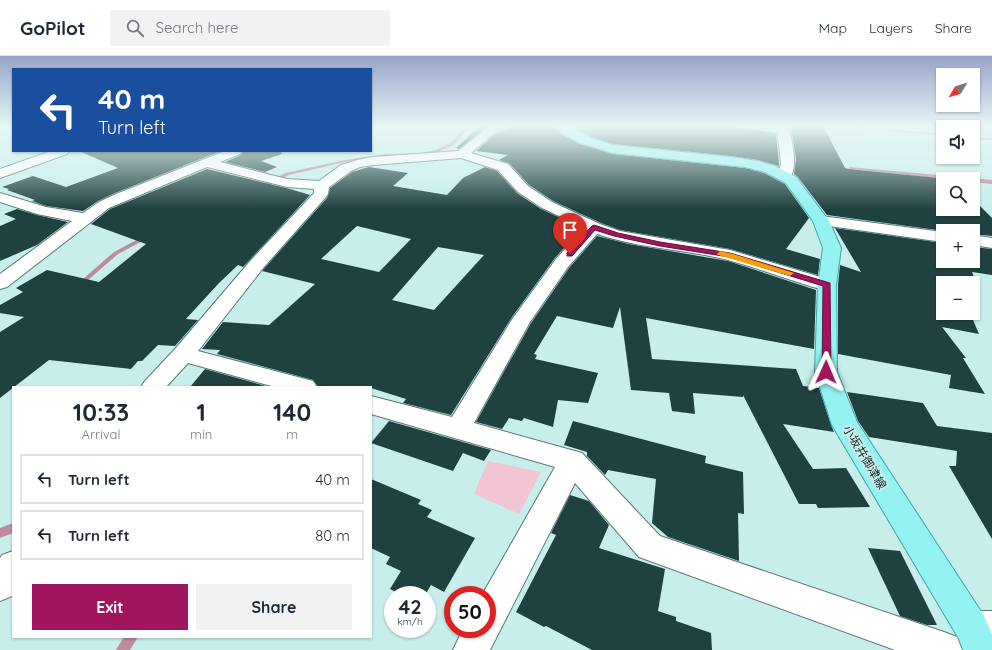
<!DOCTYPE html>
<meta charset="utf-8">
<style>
:root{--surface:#fff;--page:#f2f2f3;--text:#1f2937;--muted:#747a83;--line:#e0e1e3;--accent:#a1155e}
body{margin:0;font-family:Quicksand,"Noto Sans JP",sans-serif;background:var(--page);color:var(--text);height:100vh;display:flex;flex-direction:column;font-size:15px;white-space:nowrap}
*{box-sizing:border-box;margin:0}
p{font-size:13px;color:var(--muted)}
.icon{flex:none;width:22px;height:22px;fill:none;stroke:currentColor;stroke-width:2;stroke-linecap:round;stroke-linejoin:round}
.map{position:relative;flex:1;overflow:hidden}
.details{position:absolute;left:12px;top:330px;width:360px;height:252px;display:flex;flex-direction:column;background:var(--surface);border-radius:0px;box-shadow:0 1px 3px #0004}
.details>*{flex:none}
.hud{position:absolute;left:12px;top:12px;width:360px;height:84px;border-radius:0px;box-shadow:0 1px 3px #0004;background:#1a4fa0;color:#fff;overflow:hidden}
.needle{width:26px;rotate:232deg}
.buttons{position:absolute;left:936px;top:12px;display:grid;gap:8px}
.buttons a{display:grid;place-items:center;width:44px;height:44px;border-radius:0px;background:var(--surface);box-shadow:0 1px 3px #0004;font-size:20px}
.speed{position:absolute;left:384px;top:530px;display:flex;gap:8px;font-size:20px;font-weight:700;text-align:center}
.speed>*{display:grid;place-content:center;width:52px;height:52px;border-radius:50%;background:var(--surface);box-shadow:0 1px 3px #0004;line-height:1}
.speed small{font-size:10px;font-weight:400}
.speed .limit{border:6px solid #d22;background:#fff;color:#111}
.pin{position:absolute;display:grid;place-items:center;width:34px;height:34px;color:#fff;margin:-41px -17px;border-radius:50% 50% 50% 0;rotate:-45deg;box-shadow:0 0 4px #0007}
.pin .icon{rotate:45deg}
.me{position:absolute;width:44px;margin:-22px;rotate:1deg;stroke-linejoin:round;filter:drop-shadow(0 0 3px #0008)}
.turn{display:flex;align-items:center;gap:14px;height:84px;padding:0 20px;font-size:18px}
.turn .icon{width:52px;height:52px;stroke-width:2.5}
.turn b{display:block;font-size:28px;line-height:34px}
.eta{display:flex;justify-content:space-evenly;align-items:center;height:68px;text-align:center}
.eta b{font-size:24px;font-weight:700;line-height:28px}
.cta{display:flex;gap:8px;margin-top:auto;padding:8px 20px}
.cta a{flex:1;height:46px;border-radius:0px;background:var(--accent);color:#fff;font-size:16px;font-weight:700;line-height:46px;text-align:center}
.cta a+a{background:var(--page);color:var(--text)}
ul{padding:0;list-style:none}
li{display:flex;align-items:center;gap:12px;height:50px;margin:0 8px 6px;padding:0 12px;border:2px solid var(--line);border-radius:0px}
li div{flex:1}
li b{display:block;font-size:15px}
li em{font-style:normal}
header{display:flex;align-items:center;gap:24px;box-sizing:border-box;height:56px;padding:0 20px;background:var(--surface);border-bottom:1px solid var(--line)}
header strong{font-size:19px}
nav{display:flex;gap:22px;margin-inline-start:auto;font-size:14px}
.search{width:280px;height:36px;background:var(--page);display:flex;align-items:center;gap:10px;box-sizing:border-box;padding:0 14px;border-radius:0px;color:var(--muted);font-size:15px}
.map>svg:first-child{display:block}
.green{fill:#f2c4d4}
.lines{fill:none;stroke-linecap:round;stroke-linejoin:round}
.stream{fill:#bd8c9d;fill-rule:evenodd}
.building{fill:#1f4140;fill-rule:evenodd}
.minor-casing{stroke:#567978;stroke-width:2}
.major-casing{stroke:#3ca8a6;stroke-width:2}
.minor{fill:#fff;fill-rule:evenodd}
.major{fill:#94f3f1;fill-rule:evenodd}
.route{fill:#a1155e;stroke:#690e3d}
.slow{fill:#f59e0b}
.labels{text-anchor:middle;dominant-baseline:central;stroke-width:4;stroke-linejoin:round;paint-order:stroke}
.street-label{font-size:12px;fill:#1d2c2c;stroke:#c7eeeb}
</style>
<header>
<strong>GoPilot</strong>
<div class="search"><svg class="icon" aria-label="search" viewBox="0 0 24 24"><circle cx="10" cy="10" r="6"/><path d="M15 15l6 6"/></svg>Search here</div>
<nav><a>Map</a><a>Layers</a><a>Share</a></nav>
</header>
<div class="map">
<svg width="992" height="594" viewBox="0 0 992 594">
<rect width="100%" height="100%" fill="#c7eeeb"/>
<!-- green -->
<polygon class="green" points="488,405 541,416 519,458 474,438"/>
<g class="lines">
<!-- stream -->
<g class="stream">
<polygon points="467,70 471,70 454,89 439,96 419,99 384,100 345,106 289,119 262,134 257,133 285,117 345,104 384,98 419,97 436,94 450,87"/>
<polygon points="837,70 855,70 943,78 943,80"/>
<polygon points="973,81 992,82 992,84 973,83"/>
<polygon points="849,111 961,121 964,123 946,123 851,113 849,113"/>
<polygon points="973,122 992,124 992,128 973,126 973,123 971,123"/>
<polygon points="146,179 149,181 148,182 118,198 80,231 76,231 75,230 76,229 114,196"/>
<polygon points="13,467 13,477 0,482 0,472"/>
<polygon points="124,581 138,581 130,594 116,594"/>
</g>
</g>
<!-- building -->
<g class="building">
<polygon points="480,70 488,70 459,93 456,92"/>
<polygon points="510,70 554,70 562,78 580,88 613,98 745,112 764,117 785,128 809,162 786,193 820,203 818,219 730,193 620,174 601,167 553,145 529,129 509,107 499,104 508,99 476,95 495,78 508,73"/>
<polygon points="572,70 728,70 776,77 779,108 779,110 758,104 731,100 613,88 591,81"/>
<polygon points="791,70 823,70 845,112 849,113 948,123 943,123 943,153 973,153 973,143 992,162 992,180 973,178 973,175 944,175 827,159 797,120 794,118 796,103"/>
<polygon points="79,95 221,95 115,137 98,145 83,155 46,150 32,145 35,144 7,134 9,133 2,131 33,120 66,131 118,112"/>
<polygon points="243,95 281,95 282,98 261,105 277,111 265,116 225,106 241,99"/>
<path d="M369 111 408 117 393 130 447 139 463 122 485 111 497 115 517 137 541 153 582 172 555 202 512 261 451 359 403 347 406 343 371 332V331H318L313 324 217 298 220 294 202 293 223 266 269 269 315 228 262 215 327 142 330 132 352 116ZM357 170 411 183 379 216 321 203ZM438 191 484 199 434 254 392 244Z"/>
<polygon points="207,113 290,133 310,139 243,211 238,209 219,227 186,263 198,264 175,290 158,289 142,305 138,305 131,313 49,304 0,342 0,276 24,261 0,257 0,249 23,236 16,232 47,214 99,226 146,188 91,168 110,153"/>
<polygon points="17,153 37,159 68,166 37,189 0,205 0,170 16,163 4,158"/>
<polygon points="835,172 943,187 943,205 973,205 973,191 992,193 992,219 972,216 977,228 956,224 957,227 943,227 943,257 970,257 979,278 942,271 966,302 963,302 985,338 949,332 951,319 838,298 838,229 840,209 861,216"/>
<polygon points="597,180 629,188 728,205 816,234 814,293 646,262 652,303 796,313 803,330 819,332 831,369 834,376 783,368 813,413 846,412 870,451 818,452 816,448 799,448 743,339 743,341 693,337 695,358 672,355 669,337 631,334 620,251 613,272 557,260 534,298 537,299 535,303 598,317 588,347 558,344 553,371 524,362 522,365 509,362 502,373 476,366 531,267 569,212"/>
<polygon points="205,313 269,331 190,331"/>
<polygon points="847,336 923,347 937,370 992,377 992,483 949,410 956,410 957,395 869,381 858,365"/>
<polygon points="389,365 491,394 484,405 463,397 453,415 371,387"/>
<polygon points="573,365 706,400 705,407 743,416 744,458 738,457 739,505 668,481 652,467 656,423 608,414 605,419 587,400 587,396 564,389"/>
<polygon points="371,423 421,444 418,448 432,454 427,461 475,482 444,536 431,529 425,539 402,539 390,533 401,515 386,508 390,501 371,492"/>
<polygon points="570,439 589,445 609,469 599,492 665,513 658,555 676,561 676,565 711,577 712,594 592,594 546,570 544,571 516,556 556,479 551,477"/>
<polygon points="868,492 900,495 937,569 927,569 900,560"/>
</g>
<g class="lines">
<!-- minor casing -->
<g class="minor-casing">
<g id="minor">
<path d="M492 70H509L507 72 494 77 471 97 508 108 528 130 552 146 600 168 620 175 730 194 834 225 836 229 834 233 827 235C794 226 761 213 728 204 685 193 640 193 597 178L568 211 530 266 474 367 582 397 660 480 944 576 957 581 962 594H895L639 501 575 427 490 594H453L463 573H487V539H482L555 411 371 358V340L452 361 513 262 556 203 584 172 542 152 518 136 498 114 461 102 373 109 360 111 351 115 329 131 328 138 326 141 264 211 198 295 313 325 317 331H275L188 307 166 331H141L145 325 175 293 252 203 314 137V133L287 131 207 111 109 152 7 231 0 233V218L72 165 37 158 0 146V137L46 151 83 157 99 146 116 138 225 95H242L240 98 220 106 287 123 319 125 341 109 357 104 373 101 458 95 486 73Z"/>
<path d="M777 70H789C791 85 799 108 790 122L785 123 780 122 778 119 781 108Z"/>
<polygon points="51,95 69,95 67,98 0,122 0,113"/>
<polygon points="821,160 943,176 943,186 815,168 813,165 815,162"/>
<polygon points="973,179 992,182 992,192 973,189"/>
<polygon points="13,495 13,538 12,540 0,545 0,502 2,499"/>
<polygon points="972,555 992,555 992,589 972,589 960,584 955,572 960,560"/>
</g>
</g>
<!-- major casing -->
<g class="major-casing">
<polygon id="major" points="555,70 569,70 590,82 613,89 731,101 758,105 775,110 796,121 829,165 841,192 836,229 837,316 857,366 984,560 992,578 992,594 963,594 959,583 832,369 815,316 818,229 823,192 813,165 786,127 765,116 745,111 613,97 581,87 563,77"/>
</g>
<!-- minor -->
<use href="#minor" class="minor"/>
<!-- major -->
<use href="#major" class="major"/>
</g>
<!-- sky -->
<linearGradient id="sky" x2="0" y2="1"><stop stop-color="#97a4ca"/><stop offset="0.46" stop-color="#e6f7f6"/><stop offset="1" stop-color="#e6f7f6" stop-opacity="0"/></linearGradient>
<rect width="992" height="153" fill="url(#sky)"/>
<!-- route -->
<polygon class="route" points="594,169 618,177 660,186 730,197 830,227 831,316 830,318 826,319 822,316 823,230 729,201 660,190 614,180 595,174 572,200 567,200 567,197 592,170"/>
<!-- slow -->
<polygon class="slow" points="720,195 733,198 794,217 790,220 718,199 717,198"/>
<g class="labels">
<!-- street labels -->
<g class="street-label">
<text transform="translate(865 401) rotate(59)">小坂井御津線</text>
</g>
</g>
</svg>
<div class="buttons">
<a><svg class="needle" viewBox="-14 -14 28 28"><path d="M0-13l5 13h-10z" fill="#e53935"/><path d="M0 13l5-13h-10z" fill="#747a83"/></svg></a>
<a><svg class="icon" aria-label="sound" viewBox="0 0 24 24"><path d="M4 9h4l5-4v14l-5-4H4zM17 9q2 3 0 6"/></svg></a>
<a><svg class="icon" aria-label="search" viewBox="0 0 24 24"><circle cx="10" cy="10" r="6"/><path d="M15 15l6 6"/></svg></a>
<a>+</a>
<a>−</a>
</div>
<div class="speed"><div>42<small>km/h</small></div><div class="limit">50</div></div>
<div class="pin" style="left:570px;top:198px;background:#d93025"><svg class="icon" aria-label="arrive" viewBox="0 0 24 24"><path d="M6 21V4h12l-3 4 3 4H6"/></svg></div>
<svg class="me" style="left:826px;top:316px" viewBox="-20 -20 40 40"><path d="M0-17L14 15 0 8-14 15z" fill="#a1155e" stroke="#fff" stroke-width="4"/></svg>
<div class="hud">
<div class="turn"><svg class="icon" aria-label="left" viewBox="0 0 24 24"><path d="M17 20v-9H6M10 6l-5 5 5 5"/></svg><div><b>40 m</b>Turn left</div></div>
</div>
<section class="details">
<div class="eta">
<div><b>10:33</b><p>Arrival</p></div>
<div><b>1</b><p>min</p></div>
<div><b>140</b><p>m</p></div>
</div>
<ul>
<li><svg class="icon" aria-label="left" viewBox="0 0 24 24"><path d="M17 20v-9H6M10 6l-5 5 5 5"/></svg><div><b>Turn left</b></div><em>40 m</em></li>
<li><svg class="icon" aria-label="left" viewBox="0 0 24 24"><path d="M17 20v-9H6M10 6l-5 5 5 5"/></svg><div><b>Turn left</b></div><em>80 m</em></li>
</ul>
<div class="cta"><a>Exit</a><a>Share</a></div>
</section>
</div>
